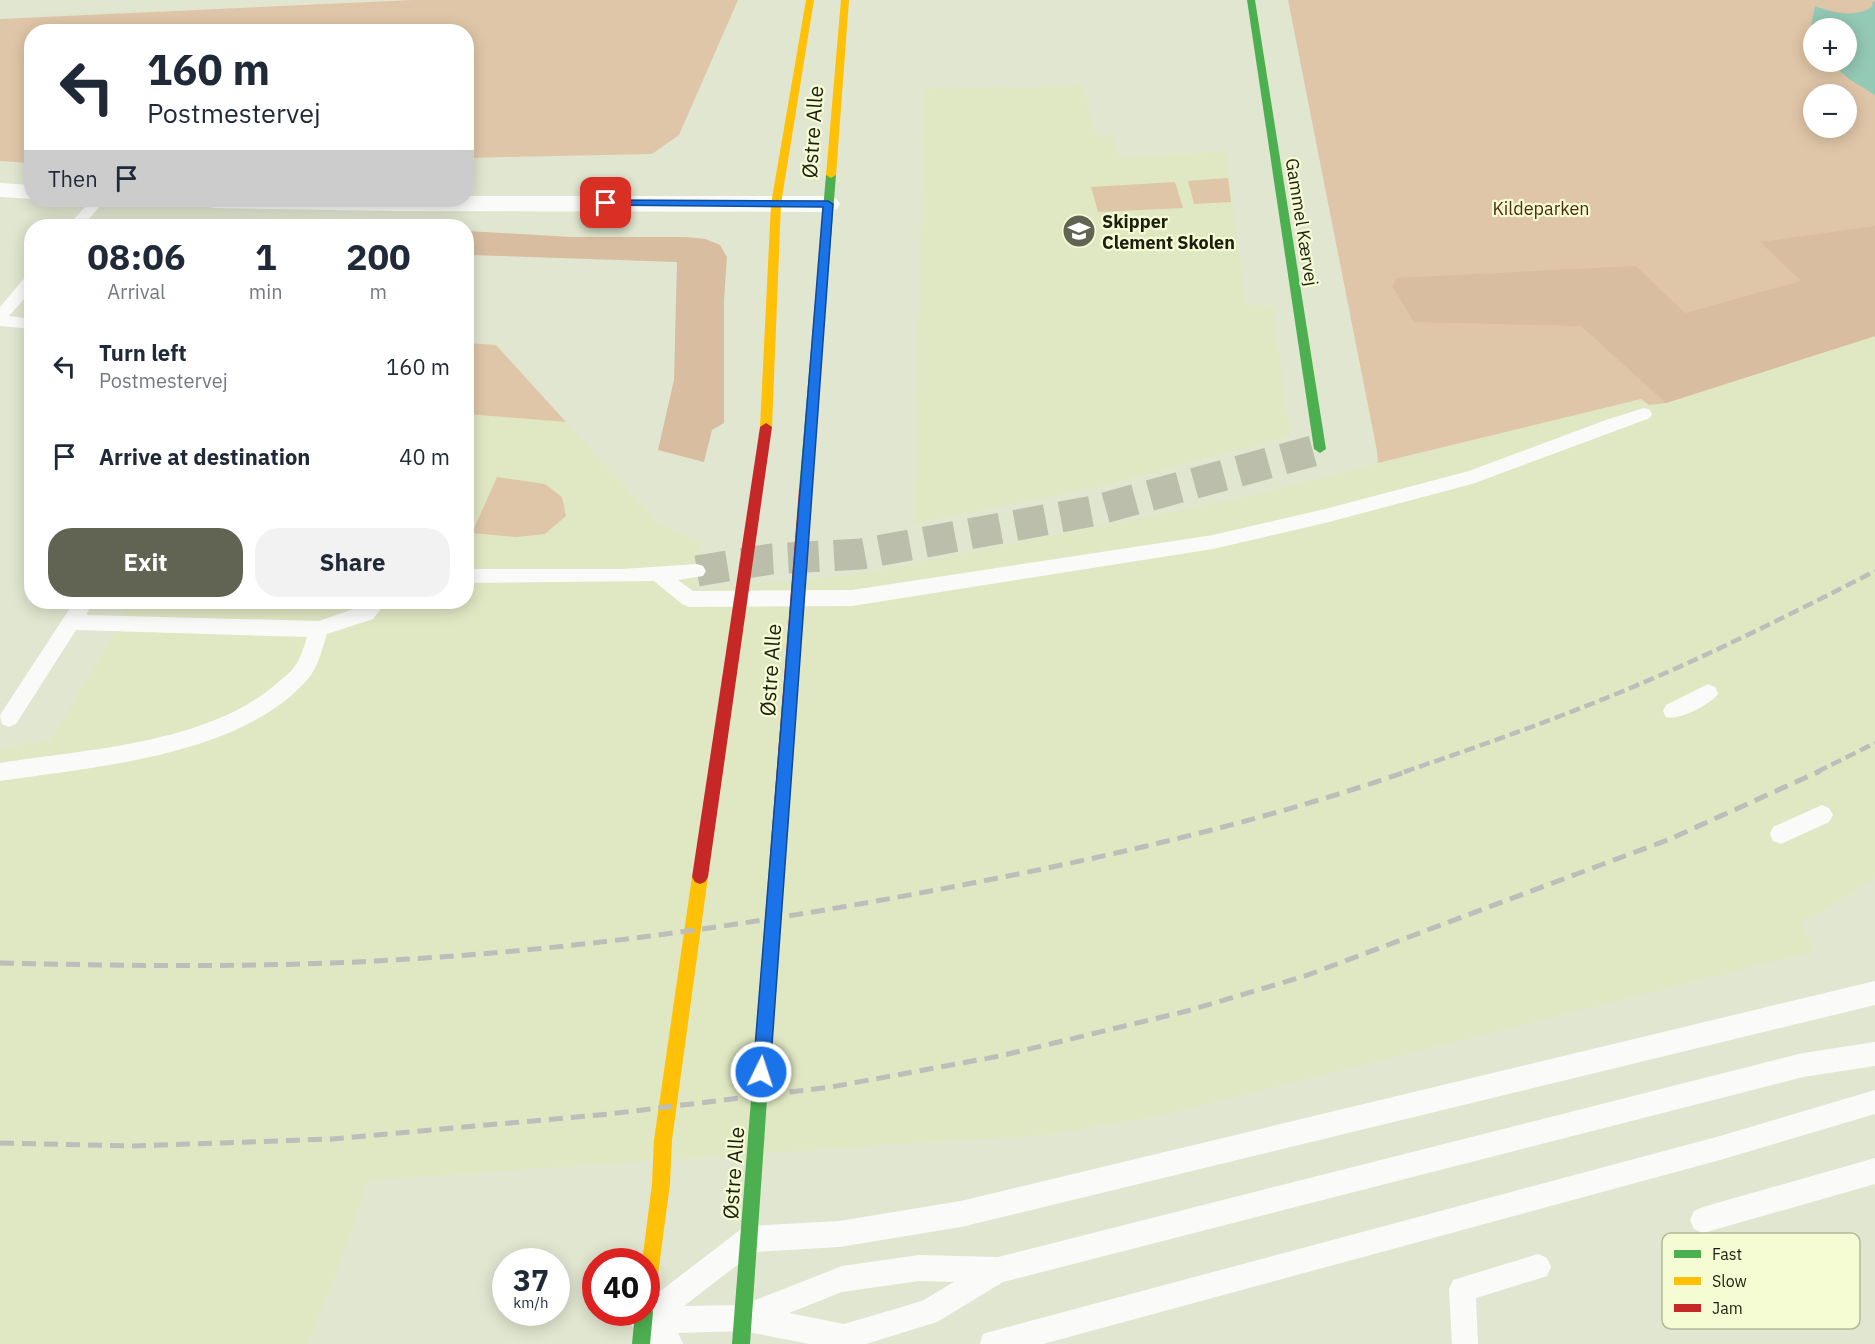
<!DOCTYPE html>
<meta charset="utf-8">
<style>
:root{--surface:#fff;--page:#f2f2f3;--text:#1f2937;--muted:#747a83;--accent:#616453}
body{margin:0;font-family:"IBM Plex Sans",sans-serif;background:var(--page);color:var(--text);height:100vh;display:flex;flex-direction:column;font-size:22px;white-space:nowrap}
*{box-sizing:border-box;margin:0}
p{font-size:20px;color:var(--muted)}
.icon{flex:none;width:33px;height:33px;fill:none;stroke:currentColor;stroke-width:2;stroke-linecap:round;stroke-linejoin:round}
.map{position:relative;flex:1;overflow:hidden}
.details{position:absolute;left:24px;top:219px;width:450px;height:390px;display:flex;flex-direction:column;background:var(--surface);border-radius:24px;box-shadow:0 3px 15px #0003}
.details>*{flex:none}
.top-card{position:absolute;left:24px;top:24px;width:450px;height:183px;border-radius:24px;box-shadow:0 3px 15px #0003;background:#fff;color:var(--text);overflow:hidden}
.controls{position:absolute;left:1803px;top:18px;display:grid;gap:12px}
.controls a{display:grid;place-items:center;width:54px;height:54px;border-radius:50%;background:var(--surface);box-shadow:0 3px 15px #0003;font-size:30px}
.speed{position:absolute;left:492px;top:1248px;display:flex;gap:12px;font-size:30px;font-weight:700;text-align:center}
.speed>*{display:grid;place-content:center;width:78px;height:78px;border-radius:50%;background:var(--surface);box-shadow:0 3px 15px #0003;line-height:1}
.speed small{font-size:15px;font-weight:400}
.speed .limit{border:9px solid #d22;background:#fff;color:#111}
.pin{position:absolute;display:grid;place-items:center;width:51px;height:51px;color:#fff;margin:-26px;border-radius:12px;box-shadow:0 3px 9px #0006}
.me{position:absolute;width:66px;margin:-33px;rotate:4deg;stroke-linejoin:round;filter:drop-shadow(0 0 4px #0008)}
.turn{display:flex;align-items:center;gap:21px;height:126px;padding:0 24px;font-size:27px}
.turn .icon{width:78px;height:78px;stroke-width:2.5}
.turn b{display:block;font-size:42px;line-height:51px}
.then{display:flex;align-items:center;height:57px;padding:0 24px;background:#0003;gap:12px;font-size:22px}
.eta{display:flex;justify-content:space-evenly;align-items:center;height:102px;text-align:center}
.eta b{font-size:36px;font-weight:700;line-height:42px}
.primary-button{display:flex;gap:12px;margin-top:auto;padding:12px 24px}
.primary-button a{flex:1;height:69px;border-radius:24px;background:var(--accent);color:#fff;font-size:24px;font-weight:700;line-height:69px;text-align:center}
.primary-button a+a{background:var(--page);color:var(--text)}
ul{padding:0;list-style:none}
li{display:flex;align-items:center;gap:18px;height:90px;padding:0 24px}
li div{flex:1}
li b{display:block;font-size:22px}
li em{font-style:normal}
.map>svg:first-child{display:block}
.built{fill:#e0e7c3}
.green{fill:#e0c6a8;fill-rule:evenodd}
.forest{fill:#d8bda0}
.water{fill:#93c9b5}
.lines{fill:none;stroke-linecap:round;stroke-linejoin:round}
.secondary-tunnel{stroke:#babeaa;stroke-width:31;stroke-dasharray:31 15;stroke-linecap:butt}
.lane{fill:#fafbf8;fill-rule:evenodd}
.street{fill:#fafbf8;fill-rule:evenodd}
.fast{fill:#4caf50;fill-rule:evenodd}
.slow{fill:#ffc107;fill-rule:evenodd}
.jam{fill:#c62828;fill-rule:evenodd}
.rail-far1{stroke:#bdbeb9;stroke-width:4.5;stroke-dasharray:11 5;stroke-linecap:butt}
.rail{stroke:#bdbeb9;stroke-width:5;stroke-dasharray:14 8;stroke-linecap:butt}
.route{fill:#1a73e8;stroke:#114b97;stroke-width:1.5}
.labels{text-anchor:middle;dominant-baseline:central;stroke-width:4.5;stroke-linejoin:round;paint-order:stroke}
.far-park-label{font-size:18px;fill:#4e2b0f;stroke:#f5fcd4}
.far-poi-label{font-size:18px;font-weight:bold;fill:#1c1e10;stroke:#f5fcd4;text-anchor:start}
.far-street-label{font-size:18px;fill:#1c1e10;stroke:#f5fcd4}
.street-label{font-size:21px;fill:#1c1e10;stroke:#f5fcd4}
.key{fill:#f5fcd4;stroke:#b4b999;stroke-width:1.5}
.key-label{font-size:16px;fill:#1c1e10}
</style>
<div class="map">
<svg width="1875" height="1344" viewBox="0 0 1875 1344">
<rect width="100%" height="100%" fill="#e1e6d0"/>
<!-- built -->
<g class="built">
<polygon points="1083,86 1096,136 1112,135 1119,157 1226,152 1246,305 1273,307 1290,436 1097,487 914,524 924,89"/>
<polygon points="1875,336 1875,878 1800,925 1815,951 1157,1116 1052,1134 368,1180 345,1251 308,1344 0,1344 0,748 50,741 133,602 466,602 467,343 496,345 656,521 701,542 695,590 872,572 1236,499 1641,399 1649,405 1666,403"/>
</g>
<!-- green -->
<g class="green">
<polygon points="413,0 738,0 679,135 652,154 467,158 466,32 32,32 31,163 0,161 0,19"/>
<path d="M1288 0H1875V336L1666 403 1649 405 1641 399 1378 463 1377 451ZM1814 28H1846V62H1814ZM1814 94H1846V128H1814Z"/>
<polygon points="1228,178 1231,202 1194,204 1188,181"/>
<polygon points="1175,182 1183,208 1098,212 1091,187"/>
<polygon points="467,343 496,345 566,422 467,414"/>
<polygon points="497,477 545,484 562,497 566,516 545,534 517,537 472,533"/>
</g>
<!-- forest -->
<g class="forest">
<polygon points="1875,226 1875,336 1666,403 1581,326 1414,322 1392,286 1397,278 1636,266 1685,313 1801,281 1760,242"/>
<polygon points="467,231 571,237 686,237 705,239 720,245 727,257 724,300 724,423 712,430 704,462 658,450 674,380 677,262 470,255 467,249"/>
</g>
<!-- water -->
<path class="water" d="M1873 1 1875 2V95L1849 79 1830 62H1846V28H1814L1813 38 1811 26 1815 6C1834 13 1854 18 1872 7Z"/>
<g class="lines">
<!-- secondary-tunnel -->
<polyline class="secondary-tunnel" points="697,571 771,559 861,554 1093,511 1320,449"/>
<!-- lane -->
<g class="lane">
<polygon points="91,200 105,200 83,226 68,226"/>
<polygon points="32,274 32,290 9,316 32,319 32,329 0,326 0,307 27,275"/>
<polygon points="1644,408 1650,410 1652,414 1650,418 1472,484 1325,523 1213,549 852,606 689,607 682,604 654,581 466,583 466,569 622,569 697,564 703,566 706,571 703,576 678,580 693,591 852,590 1213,535 1325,509 1469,471 1606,420"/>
<path d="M74 602H93L86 615 319 621 359 607 365 602H386L373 619 327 634C322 649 318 668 307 680 240 756 94 767 0 781V763C87 749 205 744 275 685 281 679 290 674 295 666 301 658 304 646 307 637L76 630 16 724 9 727 2 724 0 716 2 712Z"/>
<path d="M1708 684 1715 687 1718 693C1713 704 1678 721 1666 717L1663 711 1666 705Z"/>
<polygon points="1822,805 1829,808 1833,815 1829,822 1781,844 1773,841 1770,834 1773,827"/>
<path d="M1875 981V1005L961 1227 839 1247 754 1252 684 1306 743 1305 842 1266 919 1255 998 1257 1803 1053 1875 1042V1066L1803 1077 1003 1282 937 1322 866 1344H810L743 1331 678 1333 683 1344H649L634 1330 630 1321 633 1312H646V1302L740 1230 749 1226 839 1221 961 1201ZM919 1281 954 1282 922 1301 844 1324 789 1313 842 1292Z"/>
<polygon points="1875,1090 1875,1114 1720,1160 1043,1344 980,1344 983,1334 993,1331 1720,1136"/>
<polygon points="1875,1158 1875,1184 1703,1233 1694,1229 1690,1220 1694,1211 1703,1207"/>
<polygon points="1538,1254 1547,1258 1551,1267 1547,1276 1476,1298 1478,1344 1452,1344 1449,1289 1453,1280"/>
</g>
<!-- street -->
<g class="street">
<polygon points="0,183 32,185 32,199 0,197"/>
<polygon points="466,196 828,196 837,199 840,204 837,209 828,212 394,211 213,208 204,205 201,200 466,200"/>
</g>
<!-- fast -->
<g class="fast">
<polygon points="1247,0 1255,0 1326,449 1320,453 1314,449"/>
<polygon points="831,172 836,175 811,489 805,494 799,489 826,175"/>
<polygon points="777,848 782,850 784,855 750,1344 732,1344 770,855 772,850"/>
<polygon points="646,1304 651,1305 653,1312 650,1344 632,1344 635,1312 646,1312"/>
</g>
<!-- slow -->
<g class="slow">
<polygon points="806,0 814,0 781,204 772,427 766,431 760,427 771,204"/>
<polygon points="841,0 849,0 836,175 831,178 826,175"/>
<polygon points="700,870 705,872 708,877 672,1140 670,1184 655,1297 652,1303 646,1306 646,1262 642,1262 652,1184 654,1140 692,877 695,872"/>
</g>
<!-- jam -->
<g class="jam">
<polygon points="766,423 772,427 708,877 705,882 700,884 695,882 692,877 760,427"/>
<polygon points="805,484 811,489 784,855 782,860 777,862 772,860 770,855 799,489"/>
</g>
<!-- rail-far1 -->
<g class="rail-far1">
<path d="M1404 772C1483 745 1562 717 1640 684 1720 650 1797 611 1875 571"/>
<polyline points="1817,772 1875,743"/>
</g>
<!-- rail -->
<g class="rail">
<path d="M0 963C136 966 273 968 409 959 593 948 776 921 957 886 1109 857 1262 822 1408 771"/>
<polyline points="0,1143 133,1146 332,1139 609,1114 831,1087 1000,1056 1187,1011 1305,976 1670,839 1820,771"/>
</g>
</g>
<!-- route -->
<polygon class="route" points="606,200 828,201 833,204 770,1072 767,1078 761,1080 755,1078 753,1072 823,207 603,205 601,203"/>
<!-- icons -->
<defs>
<g id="school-disc" transform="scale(1.725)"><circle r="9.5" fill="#616453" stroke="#f5fcd4"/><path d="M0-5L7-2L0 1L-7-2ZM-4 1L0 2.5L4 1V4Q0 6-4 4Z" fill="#fff"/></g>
</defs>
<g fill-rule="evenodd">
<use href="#school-disc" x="1079" y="231"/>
</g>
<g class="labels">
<!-- far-park labels -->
<g class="far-park-label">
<text x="1541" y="208">Kildeparken</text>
</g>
<!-- far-poi labels -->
<g class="far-poi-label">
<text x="1102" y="221">Skipper<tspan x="1102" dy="21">Clement Skolen</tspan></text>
</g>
<!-- far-street labels -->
<g class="far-street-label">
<text transform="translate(1302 222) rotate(81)">Gammel Kærvej</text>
</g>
<!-- street labels -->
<g class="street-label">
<text transform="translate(812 132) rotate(-86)">Østre Alle</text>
<text transform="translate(770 670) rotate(-86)">Østre Alle</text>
<text transform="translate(733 1173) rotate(-86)">Østre Alle</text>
</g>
</g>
<!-- legend -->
<rect x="1662" y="1233" width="198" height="96" rx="9" class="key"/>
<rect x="1674" y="1250" width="27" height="8" fill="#4caf50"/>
<rect x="1674" y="1277" width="27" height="8" fill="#ffc107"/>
<rect x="1674" y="1304" width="27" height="8" fill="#c62828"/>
<g class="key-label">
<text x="1712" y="1260">Fast</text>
<text x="1712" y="1287">Slow</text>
<text x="1712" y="1314">Jam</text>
</g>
</svg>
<div class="controls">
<a>+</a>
<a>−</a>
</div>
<div class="speed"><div>37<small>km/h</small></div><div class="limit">40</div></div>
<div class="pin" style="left:606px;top:203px;background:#d93025"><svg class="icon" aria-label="arrive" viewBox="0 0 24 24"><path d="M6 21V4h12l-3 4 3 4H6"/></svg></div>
<svg class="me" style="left:761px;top:1072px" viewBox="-20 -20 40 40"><circle r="17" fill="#1a73e8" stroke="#fff" stroke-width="3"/><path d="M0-11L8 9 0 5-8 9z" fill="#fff"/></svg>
<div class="top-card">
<div class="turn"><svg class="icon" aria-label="left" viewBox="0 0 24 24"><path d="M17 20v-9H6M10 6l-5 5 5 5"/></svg><div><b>160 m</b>Postmestervej</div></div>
<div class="then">Then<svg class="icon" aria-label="arrive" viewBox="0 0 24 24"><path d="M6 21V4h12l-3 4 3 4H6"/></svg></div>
</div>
<section class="details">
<div class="eta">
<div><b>08:06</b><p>Arrival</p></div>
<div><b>1</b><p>min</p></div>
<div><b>200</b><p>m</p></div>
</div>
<ul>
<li><svg class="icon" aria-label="left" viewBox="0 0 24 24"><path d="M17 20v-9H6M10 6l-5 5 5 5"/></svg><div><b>Turn left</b><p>Postmestervej</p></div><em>160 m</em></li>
<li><svg class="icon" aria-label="arrive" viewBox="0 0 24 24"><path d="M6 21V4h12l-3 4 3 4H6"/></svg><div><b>Arrive at destination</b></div><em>40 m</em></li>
</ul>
<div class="primary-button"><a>Exit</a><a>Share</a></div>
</section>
</div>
